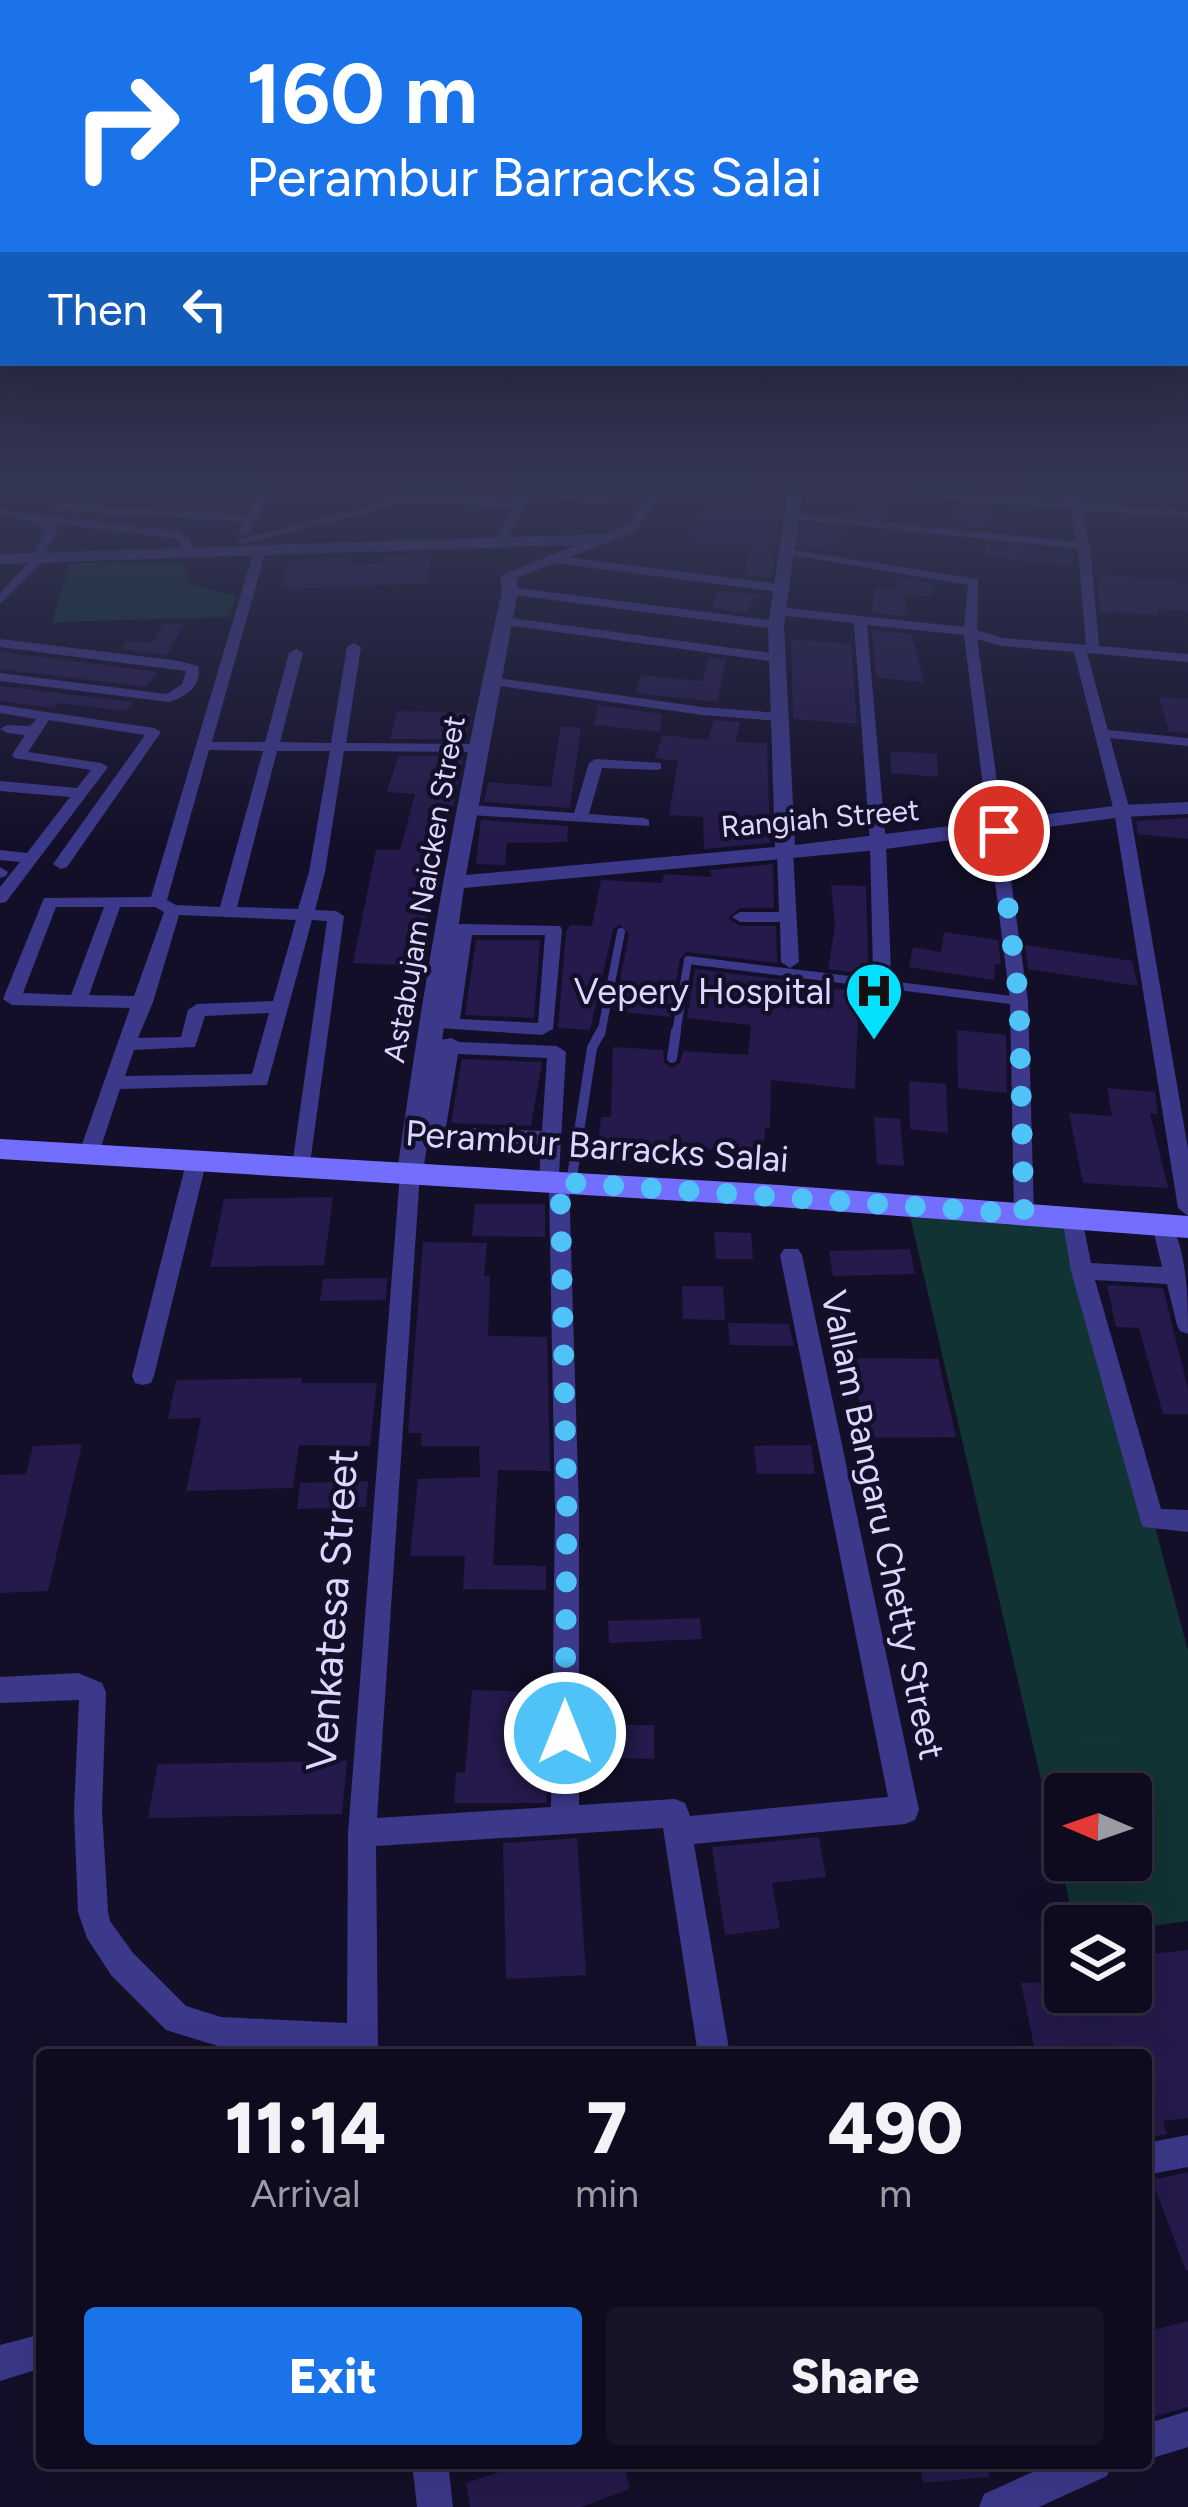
<!DOCTYPE html>
<style>
:root{--surface:#0f0b1f;--page:#181428;--text:#f1f3f6;--muted:#9b9ba4;--line:#2f2b3d;--accent:#1a73e8}
body{margin:0;font-family:Figtree,sans-serif;background:var(--page);color:var(--text);height:100vh;display:flex;flex-direction:column;font-size:45px;white-space:nowrap}
*{box-sizing:border-box;margin:0}
p{font-size:39px;color:var(--muted)}
.icon{flex:none;width:66px;height:66px;fill:none;stroke:currentColor;stroke-width:2;stroke-linecap:round;stroke-linejoin:round}
.map{position:relative;flex:1;overflow:hidden}
.details{position:absolute;left:36px;top:2049px;width:1116px;height:420px;display:flex;flex-direction:column;background:var(--surface);border-radius:12px;box-shadow:0 12px 48px #0002,0 0 0 3px var(--line)}
.details>*{flex:none}
.guide{position:absolute;left:0px;top:0px;width:1188px;height:366px;box-shadow:0 12px 48px #0002,0 0 0 3px var(--line);background:#1a73e8;color:#fff;overflow:hidden}
.needle{width:78px;rotate:272deg}
.buttons{position:absolute;left:1044px;top:1773px;display:grid;gap:24px}
.buttons a{display:grid;place-items:center;width:108px;height:108px;border-radius:12px;background:var(--surface);box-shadow:0 12px 48px #0002,0 0 0 3px var(--line);font-size:60px}
.pin{position:absolute;display:grid;place-items:center;width:102px;height:102px;color:#fff;margin:-51px;border:6px solid #fff;border-radius:50%;box-shadow:0 3px 12px #0007}
.me{position:absolute;width:132px;margin:-66px;rotate:0deg;stroke-linejoin:round;filter:drop-shadow(0 0 9px #0008)}
.turn{display:flex;align-items:center;gap:42px;height:252px;padding:0 48px;font-size:54px}
.turn .icon{width:156px;height:156px;stroke-width:2.5}
.turn b{display:block;font-size:84px;line-height:102px}
.then{display:flex;align-items:center;height:114px;padding:0 48px;background:#0003;gap:24px;font-size:45px}
.eta{display:flex;justify-content:space-evenly;align-items:center;height:204px;text-align:center}
.eta b{font-size:72px;font-weight:800;line-height:84px}
.button{display:flex;gap:24px;margin-top:auto;padding:24px 48px}
.button a{flex:1;height:138px;border-radius:12px;background:var(--accent);color:#fff;font-size:48px;font-weight:800;line-height:138px;text-align:center}
.button a+a{background:var(--page);color:var(--text)}
.map>svg:first-child{display:block}
.green{fill:#133;fill-rule:evenodd}
.building{fill:#251a4b}
.lines{fill:none;stroke-linecap:round;stroke-linejoin:round}
.service-far1{stroke:#3c388a;stroke-width:8}
.service{stroke:#3c388a;stroke-width:10}
.minor{fill:#3c388a;fill-rule:evenodd}
.tertiary{fill:#3c388a;fill-rule:evenodd}
.secondary{fill:#746eff;fill-rule:evenodd}
.route{stroke:#4fc3f7;stroke-width:21;stroke-dasharray:0 37.8}
.labels{text-anchor:middle;dominant-baseline:central;stroke-width:9;stroke-linejoin:round;paint-order:stroke}
.far-street-label{font-size:30px;fill:#dcd7ff;stroke:#140f29}
.poi-label{font-size:36px;fill:#dcd7ff;stroke:#140f29;text-anchor:end}
.street-label{font-size:36px;fill:#dcd7ff;stroke:#140f29}
.near-street-label{font-size:42px;fill:#dcd7ff;stroke:#140f29}
</style>
<div class="map">
<svg width="1188" height="2507" viewBox="0 0 1188 2507">
<rect width="100%" height="100%" fill="#140f29"/>
<!-- green -->
<g class="green">
<polygon points="182,562 189,584 236,596 230,617 52,622 70,563"/>
<path d="M910 1216 1076 1228 1188 1651V1921L1131 1929 1075 1926ZM1065 1794H1131V1860H1065Z"/>
</g>
<!-- building -->
<g class="building">
<polygon points="151,494 218,494 251,495 244,510 151,505"/>
<polygon points="729,494 783,494 771,578 745,575 750,545 688,542 706,505 727,507"/>
<polygon points="861,494 886,494 885,518 854,515"/>
<polygon points="955,505 991,507 987,528 950,525"/>
<polygon points="802,525 844,529 838,552 799,546"/>
<polygon points="986,544 1073,553 1072,566 986,557"/>
<polygon points="430,554 428,583 281,589 290,559 346,557 345,565 383,564 384,556"/>
<polygon points="1097,574 1188,583 1188,611 1157,609 1159,615 1100,611"/>
<polygon points="898,578 933,584 932,597 903,595 908,616 871,613 875,588 897,590"/>
<polygon points="717,591 742,592 768,595 754,597 747,613 713,608"/>
<polygon points="163,623 184,624 167,655 122,649 127,641 152,643"/>
<polygon points="872,630 912,634 924,682 876,678"/>
<polygon points="791,639 851,644 857,724 793,719"/>
<polygon points="0,652 158,672 146,687 0,669"/>
<polygon points="709,657 726,660 717,702 635,693 641,675 703,681"/>
<polygon points="0,686 134,702 126,711 58,703 53,708 0,701"/>
<polygon points="1159,697 1188,699 1188,733 1169,732"/>
<polygon points="598,705 662,714 660,732 594,725"/>
<polygon points="397,711 470,713 466,739 390,739"/>
<polygon points="714,720 740,722 735,742 767,743 770,843 704,849 703,817 669,815 678,761 655,758 663,735 708,740"/>
<polygon points="561,726 581,728 570,808 484,802 488,782 551,787"/>
<polygon points="891,751 937,754 938,777 891,773"/>
<polygon points="398,756 463,756 446,841 441,841 435,860 423,937 429,937 423,966 353,963 376,850 400,850 415,794 387,792"/>
<polygon points="1188,818 1188,839 1138,834 1136,821"/>
<polygon points="481,820 568,826 567,842 507,843 505,865 476,864"/>
<polygon points="773,864 774,908 740,908 728,918 740,926 776,926 777,963 686,952 680,959 670,1017 614,1011 629,934 619,924 613,930 590,1030 558,1028 566,932 570,925 592,926 601,880 662,883 664,874 712,877 709,870"/>
<polygon points="831,885 866,886 868,964 861,963 860,973 828,969 835,926"/>
<polygon points="944,932 998,940 1001,965 995,964 994,980 909,967 913,947 941,952"/>
<polygon points="476,940 540,940 534,1018 465,1015"/>
<polygon points="1025,945 1132,961 1138,986 1028,969"/>
<polygon points="695,969 784,980 784,987 859,990 855,1089 771,1080 770,1128 765,1128 764,1153 660,1146 660,1164 596,1162 601,1117 611,1117 613,1047 663,1050 664,1063 672,1068 680,1063 683,1051 748,1055 751,1025 687,1018"/>
<polygon points="957,1030 1006,1035 1007,1093 958,1088"/>
<polygon points="462,1059 542,1062 531,1126 451,1123"/>
<polygon points="909,1081 946,1084 948,1133 910,1129"/>
<polygon points="1107,1088 1155,1092 1158,1114 1150,1113 1168,1188 1083,1183 1069,1113 1112,1116"/>
<polygon points="874,1117 900,1119 904,1166 877,1164"/>
<polygon points="333,1197 324,1265 210,1267 224,1199"/>
<polygon points="475,1204 545,1204 545,1237 472,1236"/>
<polygon points="714,1232 751,1233 753,1259 716,1259"/>
<polygon points="423,1242 487,1243 484,1276 490,1276 488,1336 547,1337 550,1471 498,1470 493,1565 546,1566 546,1590 463,1589 465,1556 410,1556 418,1479 480,1477 479,1446 421,1446 422,1433 408,1433"/>
<polygon points="910,1249 915,1274 833,1276 829,1251"/>
<polygon points="387,1278 386,1300 320,1301 323,1279"/>
<polygon points="1107,1285 1163,1288 1188,1389 1188,1414 1163,1414 1139,1328 1116,1327"/>
<polygon points="682,1286 723,1286 725,1320 683,1319"/>
<polygon points="728,1323 789,1324 794,1346 730,1345"/>
<polygon points="845,1358 938,1359 956,1437 864,1438 856,1382 848,1382"/>
<polygon points="302,1378 301,1383 377,1383 370,1446 299,1445 293,1488 186,1491 201,1418 168,1419 176,1380"/>
<polygon points="82,1444 48,1591 0,1593 0,1475 26,1474 33,1446"/>
<polygon points="811,1445 815,1474 757,1474 754,1446"/>
<polygon points="368,1481 366,1507 297,1509 300,1483"/>
<polygon points="700,1618 702,1639 609,1643 608,1621"/>
<polygon points="472,1690 548,1692 547,1803 454,1803 456,1772 465,1773"/>
<polygon points="618,1725 654,1725 654,1759 617,1758"/>
<polygon points="347,1761 342,1814 148,1818 158,1764"/>
<polygon points="819,1837 826,1877 772,1883 780,1928 725,1935 712,1847"/>
<polygon points="577,1838 586,1975 506,1979 503,1843"/>
<polygon points="1188,1950 1188,2118 1163,2121 1167,2134 1146,2138 1146,2055 1036,2055 1021,1983 1065,1981 1065,1992 1131,1992 1131,1956"/>
<polygon points="1188,2172 1188,2270 1186,2271 1152,2180"/>
<polygon points="1188,2321 1188,2407 1152,2417 1146,2399 1146,2332"/>
<polygon points="528,2463 624,2463 630,2489 581,2507 470,2507 466,2483"/>
<polygon points="920,2463 988,2463 989,2477 923,2483"/>
</g>
<g class="lines">
<!-- service-far1 -->
<g class="service-far1">
<polyline points="601,1034 621,932"/>
<polyline points="676,1034 688,960 1019,1001"/>
</g>
<!-- service -->
<g class="service">
<polyline points="672,1058 676,1031"/>
<polyline points="571,1183 592,1048 601,1031"/>
</g>
<!-- minor -->
<g class="minor">
<polygon points="257,494 269,494 250,532 244,536 238,532 243,522 56,510 50,507 56,504 247,515"/>
<polygon points="442,494 514,502 519,494 582,494 618,499 612,502 528,498 506,542 500,546 494,542 511,509 439,501 399,502 373,512 242,544 236,540 365,507 399,495"/>
<polygon points="907,494 956,494 1068,502 1066,494 1078,494 1080,503 1188,512 1188,518 1082,510 1090,546 1099,646 1188,654 1188,662 1087,653 1108,730 1188,738 1188,746 1110,738 1130,811 1188,1149 1188,1216 1178,1208 1114,811 1074,652 1001,646 977,639 1028,1001 1034,1215 1031,1221 1024,1223 1014,1215 1010,1001 964,635 867,625 886,844 891,972 882,978 873,972 870,844 854,623 777,615 771,611 777,607 964,627 968,585 781,553 787,549 978,579 977,630 1002,638 1086,645 1078,549 791,519 785,516 791,513 1077,542 1070,509 913,497"/>
<polygon points="0,510 177,531 190,539 192,552 182,555 180,543 174,538 49,523 59,527 44,555 46,558 0,604 0,593 31,560 46,529 32,525 32,520 0,516"/>
<path d="M260 546 266 550 212 742H265L289 653 296 649 303 653 280 742 331 743 347 647 354 643 361 647 346 743 478 744 485 748 478 752 344 751 325 872 315 910 336 911 344 916 309 1171H295L292 1166 327 921 312 920 267 1085 120 1089 99 1153 89 1160 79 1153 130 1008 12 1005 3 999 44 898 151 897 254 550ZM209 750 263 751 220 907 176 905 167 900ZM277 751H330L309 872 298 909 237 907ZM56 907H104L71 995 23 993ZM120 907H155L164 912 134 996 89 995ZM179 915 296 920 273 1001 197 1004 188 1010 181 1037 138 1038 153 1002ZM269 1013 252 1074 125 1076 134 1050 195 1047 205 1016Z"/>
<polygon points="550,555 779,584 785,588 779,592 546,562 546,556"/>
<polygon points="510,587 776,621 782,625 776,629 506,594 506,588"/>
<polygon points="504,617 776,654 783,658 776,662 499,624 499,618"/>
<path d="M0 639 179 661 198 666C203 685 186 697 169 702L0 681V673L167 694 182 684 186 671 0 647Z"/>
<polygon points="491,677 702,707 779,713 786,717 779,721 702,715 486,684 486,678"/>
<polygon points="0,705 154,728 161,732 67,867 61,869 53,864 145,735 49,720 28,752 101,763 108,767 6,902 0,903 0,887 20,862 0,860 0,850 27,853 70,797 0,791 0,781 77,788 91,770 14,758 12,755 25,735 7,733 0,729 7,725 30,726 36,719 0,713"/>
<polygon points="596,759 661,763 661,769 656,770 602,768 589,814 644,818 649,820 649,826 470,815 462,810 470,805 574,813 589,763"/>
<polygon points="785,846 793,851 799,962 790,968 781,962 780,922 740,922 732,917 740,912 779,912 777,851"/>
<polygon points="0,867 8,872 6,876 0,878"/>
<path d="M464 924 560 926 562 930 553 1029 542 1035 424 1027 421 1023 424 1019 442 1018 455 935 441 934 439 930 447 925ZM472 935H545L538 1023 460 1019Z"/>
<path d="M451 1038 459 1042 557 1046 566 1052 559 1175 569 1182 579 1510V1805L675 1799 685 1803 690 1816 888 1797 780 1255 784 1249H798L802 1255 919 1810 915 1820 905 1824 694 1844 730 2055H698L663 1828 376 1846 378 2055 221 2047 166 2030 111 1975 87 1938 78 1912 74 1811 79 1700 0 1703V1677L78 1673 102 1683 106 1692 102 1811 108 1912 110 1921 133 1953 186 2006 221 2017 347 2023 348 1833 400 1173 410 1166 420 1173 377 1818 551 1807 555 1510 549 1189 539 1182 541 1145 441 1141 434 1139 426 1129 440 1054 420 1051 417 1047C423 1038 441 1041 451 1038ZM458 1054 547 1058 542 1131 446 1127Z"/>
<polygon points="197,1152 207,1159 154,1376 151,1383 143,1385 135,1383 132,1376 187,1159"/>
<path d="M1072 1210 1082 1218 1091 1263 1162 1267 1152 1225 1162 1217C1188 1232 1188 1305 1188 1334L1180 1331 1177 1325 1167 1284 1095 1280 1161 1509 1188 1510V1532L1143 1527 1140 1519 1071 1271 1062 1218Z"/>
<polygon points="1188,2135 1188,2167 1146,2175 1146,2143"/>
<polygon points="42,2334 42,2368 0,2381 0,2345"/>
<polygon points="1188,2411 1188,2447 1146,2460 1146,2424"/>
<polygon points="412,2463 448,2463 453,2507 417,2507"/>
<polygon points="1053,2463 1112,2463 1107,2476 1039,2507 979,2507 984,2494"/>
</g>
<!-- tertiary -->
<path class="tertiary" d="M648 494H662L635 532 516 578 518 591 466 875 775 847 768 625 788 494H802L784 625 795 845 1122 805 1188 802V814L1122 817 878 850 464 888 423 1173 419 1180H401L397 1173C424 978 459 783 502 591L500 576 576 545 0 564V554L604 534 631 521Z"/>
<!-- secondary -->
<polygon class="secondary" points="0,1139 779,1185 1188,1216 1188,1238 779,1207 0,1159"/>
</g>
<!-- sky -->
<linearGradient id="sky" x2="0" y2="1"><stop stop-color="#0b0817"/><stop offset="0.58" stop-color="#343754"/><stop offset="1" stop-color="#343754" stop-opacity="0"/></linearGradient>
<rect width="1188" height="845" fill="url(#sky)"/>
<g class="lines">
<!-- route -->
<polyline class="route" points="565,1733 567,1510 560,1182 1024,1214 1019,1001 999,831"/>
</g>
<!-- icons -->
<defs>
<g id="hospital-pin" transform="scale(3)"><path d="M0 17L-7.5 6A9.5 9.5 0 1 1 7.5 6Z" fill="#03e1ff" stroke="#140f29"/><path d="M-5-5h3v3.5h4V-5h3V5h-3V1.5h-4V5h-3Z" fill="#111"/></g>
</defs>
<g fill-rule="evenodd">
<use href="#hospital-pin" x="874" y="991"/>
</g>
<g class="labels">
<!-- far-street labels -->
<g class="far-street-label">
<text transform="translate(820 818) rotate(-5)">Rangiah Street</text>
<text transform="translate(424 889) rotate(-80)">Astabujam Naicken Street</text>
</g>
<!-- poi labels -->
<g class="poi-label">
<text x="832" y="991">Vepery Hospital</text>
</g>
<!-- street labels -->
<g class="street-label">
<text transform="translate(597 1146) rotate(4)">Perambur Barracks Salai</text>
<text transform="translate(883 1525) rotate(78)">Vallam Bangaru Chetty Street</text>
</g>
<!-- near-street labels -->
<g class="near-street-label">
<text transform="translate(332 1610) rotate(-86)">Venkatesa Street</text>
</g>
</g>
</svg>
<div class="buttons">
<a><svg class="needle" viewBox="-14 -14 28 28"><path d="M0-13l5 13h-10z" fill="#e53935"/><path d="M0 13l5-13h-10z" fill="#9b9ba4"/></svg></a>
<a><svg class="icon" aria-label="layers" viewBox="0 0 24 24"><path d="M12 4l9 5-9 5-9-5zM3 14l9 5 9-5"/></svg></a>
</div>
<div class="pin" style="left:999px;top:831px;background:#d93025"><svg class="icon" aria-label="arrive" viewBox="0 0 24 24"><path d="M6 21V4h12l-3 4 3 4H6"/></svg></div>
<svg class="me" style="left:565px;top:1733px" viewBox="-20 -20 40 40"><circle r="17" fill="#4fc3f7" stroke="#fff" stroke-width="3"/><path d="M0-11L8 9 0 5-8 9z" fill="#fff"/></svg>
<div class="guide">
<div class="turn"><svg class="icon" aria-label="right" viewBox="0 0 24 24"><path d="M7 20v-9h11M14 6l5 5-5 5"/></svg><div><b>160 m</b>Perambur Barracks Salai</div></div>
<div class="then">Then<svg class="icon" aria-label="left" viewBox="0 0 24 24"><path d="M17 20v-9H6M10 6l-5 5 5 5"/></svg></div>
</div>
<section class="details">
<div class="eta">
<div><b>11:14</b><p>Arrival</p></div>
<div><b>7</b><p>min</p></div>
<div><b>490</b><p>m</p></div>
</div>
<div class="button"><a>Exit</a><a>Share</a></div>
</section>
</div>
